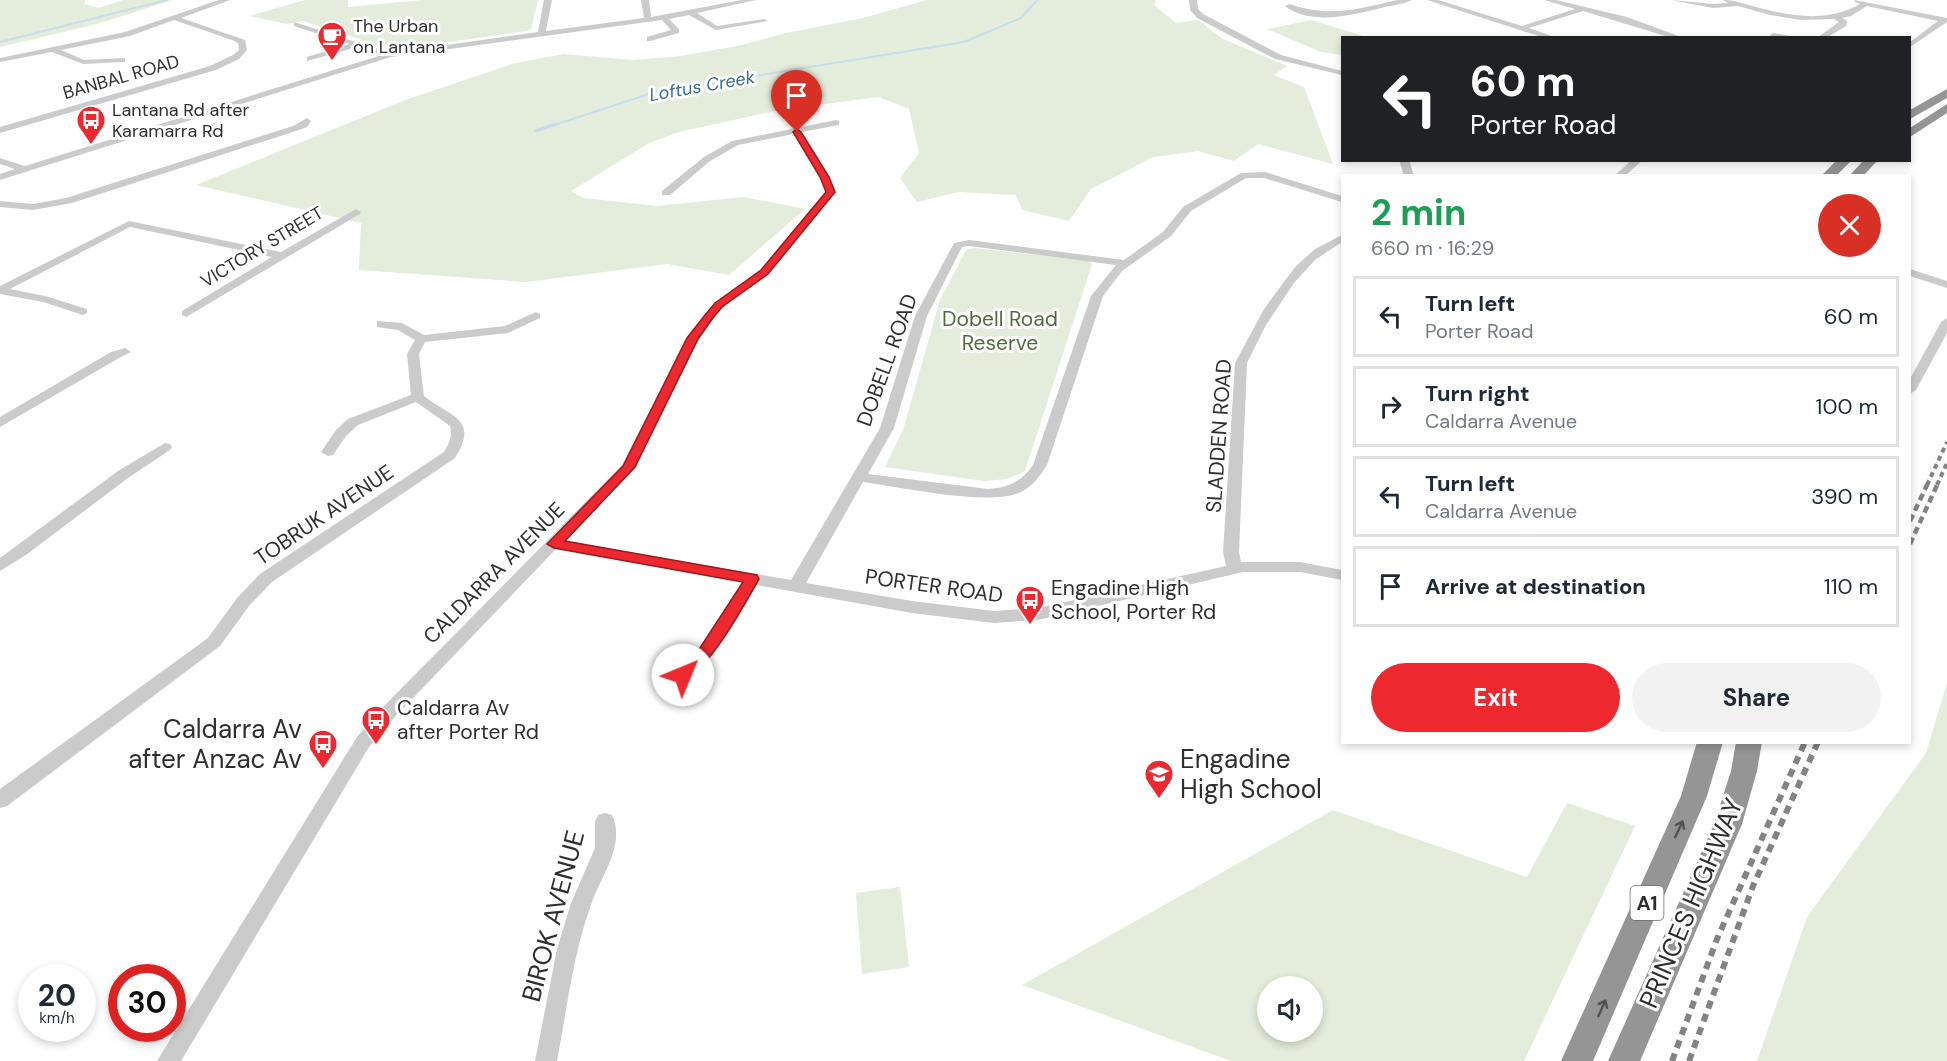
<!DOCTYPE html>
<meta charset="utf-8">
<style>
:root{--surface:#fff;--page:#f2f2f3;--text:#1f2937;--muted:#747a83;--line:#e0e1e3;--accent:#ed292f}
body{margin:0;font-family:"DM Sans",sans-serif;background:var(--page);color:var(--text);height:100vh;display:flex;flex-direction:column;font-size:22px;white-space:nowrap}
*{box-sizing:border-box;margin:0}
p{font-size:20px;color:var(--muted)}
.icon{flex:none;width:33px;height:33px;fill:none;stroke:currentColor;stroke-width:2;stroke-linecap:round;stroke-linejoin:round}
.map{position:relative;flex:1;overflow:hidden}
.drawer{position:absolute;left:1341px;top:174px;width:570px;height:570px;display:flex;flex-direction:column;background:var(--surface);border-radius:0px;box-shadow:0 3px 9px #0003}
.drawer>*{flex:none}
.top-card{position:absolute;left:1341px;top:36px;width:570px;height:126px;border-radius:0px;box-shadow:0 3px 9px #0003;background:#202124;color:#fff;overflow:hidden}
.buttons{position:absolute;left:1257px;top:976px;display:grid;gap:12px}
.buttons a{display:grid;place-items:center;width:66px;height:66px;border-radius:50%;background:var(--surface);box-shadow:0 3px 9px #0003;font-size:30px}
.speed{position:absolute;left:18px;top:964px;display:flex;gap:12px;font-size:30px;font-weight:700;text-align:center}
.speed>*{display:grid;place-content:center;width:78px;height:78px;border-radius:50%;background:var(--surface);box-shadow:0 3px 9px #0003;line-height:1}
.speed small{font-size:15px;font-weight:400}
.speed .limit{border:9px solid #d22;background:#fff;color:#111}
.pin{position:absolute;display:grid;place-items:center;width:51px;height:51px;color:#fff;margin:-62px -26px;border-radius:50% 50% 50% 0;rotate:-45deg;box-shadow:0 0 6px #0007}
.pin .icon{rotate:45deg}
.me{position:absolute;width:66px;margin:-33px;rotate:45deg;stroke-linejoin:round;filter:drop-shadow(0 0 4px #0008)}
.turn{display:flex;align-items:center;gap:21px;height:126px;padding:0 30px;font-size:27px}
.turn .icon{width:78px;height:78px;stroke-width:2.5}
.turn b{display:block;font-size:42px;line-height:51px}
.round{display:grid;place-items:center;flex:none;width:63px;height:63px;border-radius:32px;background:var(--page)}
.summary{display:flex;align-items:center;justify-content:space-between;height:102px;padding:0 30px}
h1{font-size:36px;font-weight:700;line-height:45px;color:#1e9e55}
.action{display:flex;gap:12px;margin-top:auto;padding:12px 30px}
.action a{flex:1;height:69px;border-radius:36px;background:var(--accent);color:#fff;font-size:24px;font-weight:700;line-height:69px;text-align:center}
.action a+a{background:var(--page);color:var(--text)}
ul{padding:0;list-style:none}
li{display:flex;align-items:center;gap:18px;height:81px;margin:0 12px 9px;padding:0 18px;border:3px solid var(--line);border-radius:0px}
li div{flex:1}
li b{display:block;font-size:22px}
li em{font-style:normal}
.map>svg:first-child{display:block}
.green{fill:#e4ecdb;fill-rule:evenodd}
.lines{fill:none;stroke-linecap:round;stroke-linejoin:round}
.stream-far1{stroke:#c7dced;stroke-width:2}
.stream{stroke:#c7dced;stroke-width:3}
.minor{fill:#cbcbcb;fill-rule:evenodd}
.highway{fill:#959595;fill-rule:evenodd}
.rail-far2{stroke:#838383;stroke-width:4;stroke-dasharray:5 4;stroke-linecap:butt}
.rail-far1{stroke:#838383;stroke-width:4.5;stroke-dasharray:7 4.5;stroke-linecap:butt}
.rail{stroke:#838383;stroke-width:6;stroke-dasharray:8 6;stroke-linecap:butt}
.oneway{stroke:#525252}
.route{fill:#ed292f;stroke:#9a1b1f;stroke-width:1.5}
.labels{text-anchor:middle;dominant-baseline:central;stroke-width:6;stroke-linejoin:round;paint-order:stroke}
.far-poi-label{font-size:18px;fill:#2e2e2e;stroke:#fff;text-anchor:start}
.far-street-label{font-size:18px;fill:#2e2e2e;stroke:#fff}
.far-water-label{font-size:18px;font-style:italic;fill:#386d94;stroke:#fff}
.shield{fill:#fff;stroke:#6d6d6d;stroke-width:1.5}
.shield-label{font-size:20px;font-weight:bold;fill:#2e2e2e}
.park-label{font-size:21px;fill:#4f6c3a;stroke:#fff}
.street-label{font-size:21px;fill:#2e2e2e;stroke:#fff}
.poi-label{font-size:21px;fill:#2e2e2e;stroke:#fff;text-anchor:start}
.near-poi-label{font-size:26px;fill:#2e2e2e;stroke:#fff;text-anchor:end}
.near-street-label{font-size:26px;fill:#2e2e2e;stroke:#fff}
</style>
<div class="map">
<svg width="1947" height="1061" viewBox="0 0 1947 1061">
<rect width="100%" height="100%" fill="#fff"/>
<!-- green -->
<g class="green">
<polygon points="0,0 85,0 84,4 99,8 123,0 173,0 97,24 0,47"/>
<polygon points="305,0 348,0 348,7 423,0 538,0 531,29 526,31 393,50 303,21 287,24 250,16"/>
<polygon points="927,0 1156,0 1154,5 1176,23 1198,20 1221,38 1287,66 1274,75 1304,87 1333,164 1258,144 1234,161 1198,151 1153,157 1091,189 1069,221 1022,210 1016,195 958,192 917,202 900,178 919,153 909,109 879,97 779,110 679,132 649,143 571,191 583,198 657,206 744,197 805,209 729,275 667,264 526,282 359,270 361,223 196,185 408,99 512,64 563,54 634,60 681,56 742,45 786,33 863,18"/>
<polygon points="1312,20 1366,37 1342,38 1342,55 1321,52 1267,29"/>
<polygon points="974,248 1089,261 1092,264 1025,471 1007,479 984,481 885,467 903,430 940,300 966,250"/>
<polygon points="1947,683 1947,1061 1757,1061 1807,917 1926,753"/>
<path d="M1567 803 1635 826 1524 1061H1231L1022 985 1333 810 1527 877ZM1268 987H1312V1032H1268Z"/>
<polygon points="900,887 909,967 862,974 856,893"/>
</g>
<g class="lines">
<!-- stream-far1 -->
<g class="stream-far1">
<polyline points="0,42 167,0"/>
<polyline points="551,126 655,92 964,42 1021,18 1037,0"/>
</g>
<!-- stream -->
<polyline class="stream" points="536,131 555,124"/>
<!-- minor -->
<g class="minor">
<polygon points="219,0 230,0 181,18 245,40 247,50 239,59 216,70 0,133 0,127 210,66 233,55 239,50 238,43 232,40 174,20 130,36 61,50 84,60 125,58 125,62 122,62 83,64 52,52 0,62 0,58 125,32"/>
<polygon points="544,0 552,0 546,31 644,18 641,0 649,0 651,17 742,0 756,0 697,13 717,26 764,19 768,21 716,30 689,15 669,19 679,29 679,33 650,41 647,41 647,37 671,30 662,20 391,57 0,180 0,174 15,169 0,164 0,158 25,166 382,55 357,47 307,61 307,57 349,44 294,26 294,22 390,53 538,32"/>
<polygon points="1189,0 1197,0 1198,9 1203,14 1281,55 1342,71 1342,75 1275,59 1197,18 1190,10"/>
<path d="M1398 0H1412C1404 4 1394 5 1385 7 1355 14 1312 27 1285 6L1289 4C1330 18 1357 9 1398 0Z"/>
<polygon points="1427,0 1438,0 1522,26 1575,9 1544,0 1556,0 1627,17 1684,38 1672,38 1583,11 1529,28 1557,38 1545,38"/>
<path d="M1671 0 1713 4 1728 3 1723 0C1736 0 1747 5 1760 8 1794 17 1829 22 1860 4L1855 2 1854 0 1947 18V22L1910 47V42L1938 21 1867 6 1851 16 1842 18 1847 21 1846 26 1826 38H1817L1839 22 1834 19 1801 20 1770 15 1738 6 1713 8Z"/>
<polygon points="1774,33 1790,36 1790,38 1771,37 1770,35"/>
<polygon points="307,118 311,121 307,127 299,130 72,203 33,210 0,207 0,201 33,204 66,198 293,126"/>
<path d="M836 120 839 121V125L802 132 830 177 836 192 768 274 723 307 713 320 699 339 635 467 565 541 791 580 880 428 915 316 954 243 969 240 1124 260 1163 232 1183 207 1241 173 1265 172 1342 196V202L1264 178H1246L1191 211 1171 236 1122 271 1103 296 1047 465C1040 476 1033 486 1021 492 990 507 900 487 863 482L806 583 912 601 994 611 1038 608 1226 566 1223 552 1235 363 1264 309 1295 267 1315 249 1342 235V242L1315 260 1294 283 1266 325 1247 363 1239 552 1241 562H1300L1342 570V580L1300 572H1243L1038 620 994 623 912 613 756 585C744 605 702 687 677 680L674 675 698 651 742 582 556 549 393 719 369 747 181 1061H157L357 737 381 709 622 465 689 335 715 303 760 270 826 192 820 177 794 134 738 145 710 161 670 195H662V191L704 157 732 141ZM969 246 1116 265 1091 296 1033 465C1021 482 1008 488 988 489L868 474 894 428 927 316 962 247Z"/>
<polygon points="1399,160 1409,160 1414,176 1404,176"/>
<polygon points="1632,160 1643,160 1625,176 1614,176"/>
<polygon points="356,209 361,212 360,214 186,317 182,315 182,311 272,257 130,227 10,289 45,296 87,309 87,313 83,315 43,302 0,294 0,286 129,221 281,252"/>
<polygon points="1910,269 1947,281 1947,288 1910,276"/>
<path d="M536 312 540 314V318L508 333 425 342 419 354 424 396C450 417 480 418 455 458L272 582 249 606 220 646 7 806 0 808V789L208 638 237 598 260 574 444 452C449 443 453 436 450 426L416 402 358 425 346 436 333 455 328 456 321 452 336 430 348 419 411 395 407 354 415 340 398 330 377 327V321L402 323 424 335 505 326Z"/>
<polygon points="1947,318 1947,333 1916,390 1910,394 1910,379 1941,322"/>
<polygon points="125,348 131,352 119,358 0,427 0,417 111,352"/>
<polygon points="165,443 170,444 172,447 170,450 128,478 26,555 0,571 0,558 118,471"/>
<path d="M605 813 612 815C626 844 601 876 592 902 573 953 567 1009 557 1061H535L557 949 571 903 595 848V821L598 815Z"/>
</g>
<!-- highway -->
<g class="highway">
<polygon points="1947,89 1947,98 1910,119 1910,110"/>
<polygon points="1947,104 1947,113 1910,137 1910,128"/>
<polygon points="1837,160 1852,160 1836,176 1821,176"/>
<polygon points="1864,160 1878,160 1863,176 1849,176"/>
<polygon points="1697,742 1723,742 1707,796 1593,1061 1561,1061 1681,796"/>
<polygon points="1736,742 1762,742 1757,771 1742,824 1640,1061 1608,1061 1714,824 1731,771"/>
</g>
<!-- rail-far2 -->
<g class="rail-far2">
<polyline points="1927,485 1947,442"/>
<polyline points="1937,485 1947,463"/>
</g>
<!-- rail-far1 -->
<g class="rail-far1">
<polyline points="1910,521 1928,483"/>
<polyline points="1910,544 1938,483"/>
</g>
<!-- rail -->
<g class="rail">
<polyline points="1672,1061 1717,939 1805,742"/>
<polyline points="1689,1061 1753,886 1818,742"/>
</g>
</g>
<!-- one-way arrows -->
<defs><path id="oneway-shaft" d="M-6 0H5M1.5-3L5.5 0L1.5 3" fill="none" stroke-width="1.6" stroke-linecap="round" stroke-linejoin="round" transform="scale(1.5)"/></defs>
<g class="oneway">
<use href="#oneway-shaft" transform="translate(1679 829) rotate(-65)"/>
<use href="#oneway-shaft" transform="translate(1602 1008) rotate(-66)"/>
</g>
<!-- route -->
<path class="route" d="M797 129 801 132 829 177 835 192 768 274 722 307 712 319 698 339 635 467 565 541 757 575 759 579C748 598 701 686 678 679L675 675 698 651 743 582 554 548 547 544 623 466 687 338 705 315 715 303 761 270 826 192 820 177 793 132Z"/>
<!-- icons -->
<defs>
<g id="cafe-pin" transform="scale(1.5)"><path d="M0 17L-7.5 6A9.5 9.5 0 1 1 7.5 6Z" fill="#ed292f" stroke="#fff"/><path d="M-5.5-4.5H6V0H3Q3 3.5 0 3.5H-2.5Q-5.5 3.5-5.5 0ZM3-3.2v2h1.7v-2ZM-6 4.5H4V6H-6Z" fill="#fff"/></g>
<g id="bus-pin" transform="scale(1.5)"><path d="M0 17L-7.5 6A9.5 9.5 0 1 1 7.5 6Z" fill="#ed292f" stroke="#fff"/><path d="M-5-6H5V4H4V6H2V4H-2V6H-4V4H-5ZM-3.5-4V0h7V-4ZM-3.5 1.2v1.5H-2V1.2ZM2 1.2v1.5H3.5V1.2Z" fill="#fff"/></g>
<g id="school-pin" transform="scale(1.5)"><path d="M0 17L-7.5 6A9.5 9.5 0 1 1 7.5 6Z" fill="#ed292f" stroke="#fff"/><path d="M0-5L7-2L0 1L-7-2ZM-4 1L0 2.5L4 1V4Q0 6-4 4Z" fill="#fff"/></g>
</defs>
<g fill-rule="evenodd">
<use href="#cafe-pin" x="332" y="36"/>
<use href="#bus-pin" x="91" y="120"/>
<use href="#bus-pin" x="1030" y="600"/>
<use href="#bus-pin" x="376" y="720"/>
<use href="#bus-pin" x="323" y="744"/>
<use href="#school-pin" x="1159" y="774"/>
</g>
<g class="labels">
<!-- far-poi labels -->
<g class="far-poi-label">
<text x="353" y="26">The Urban<tspan x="353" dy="21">on Lantana</tspan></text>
<text x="112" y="110">Lantana Rd after<tspan x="112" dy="21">Karamarra Rd</tspan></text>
</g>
<!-- far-street labels -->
<g class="far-street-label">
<text transform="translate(121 77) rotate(-16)">BANBAL ROAD</text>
<text transform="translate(262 247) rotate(-31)">VICTORY STREET</text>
</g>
<!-- far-water labels -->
<g class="far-water-label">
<text transform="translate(702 86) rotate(-10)">Loftus Creek</text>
</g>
<!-- shield labels -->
<rect class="shield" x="1630.5" y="886" width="33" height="34" rx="4.5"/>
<g class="shield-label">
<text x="1647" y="903">A1</text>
</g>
<!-- park labels -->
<g class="park-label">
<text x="1000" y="319">Dobell Road<tspan x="1000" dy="24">Reserve</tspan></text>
</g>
<!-- street labels -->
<g class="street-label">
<text transform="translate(887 360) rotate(-70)">DOBELL ROAD</text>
<text transform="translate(1219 436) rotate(-86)">SLADDEN ROAD</text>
<text transform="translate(324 515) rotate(-34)">TOBRUK AVENUE</text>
<text transform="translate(494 573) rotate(-45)">CALDARRA AVENUE</text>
<text transform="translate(934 586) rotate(8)">PORTER ROAD</text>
</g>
<!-- poi labels -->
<g class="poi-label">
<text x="1051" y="588">Engadine High<tspan x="1051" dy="24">School, Porter Rd</tspan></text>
<text x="397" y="708">Caldarra Av<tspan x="397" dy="24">after Porter Rd</tspan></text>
</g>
<!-- near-poi labels -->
<g class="near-poi-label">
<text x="302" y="729">Caldarra Av<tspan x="302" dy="30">after Anzac Av</tspan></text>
<text x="1180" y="759" text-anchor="start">Engadine<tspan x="1180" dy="30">High School</tspan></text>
</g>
<!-- near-street labels -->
<g class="near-street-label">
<text transform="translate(1691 903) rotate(-67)">PRINCES HIGHWAY</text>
<text transform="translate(553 916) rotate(-75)">BIROK AVENUE</text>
</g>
</g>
</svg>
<div class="buttons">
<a><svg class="icon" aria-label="sound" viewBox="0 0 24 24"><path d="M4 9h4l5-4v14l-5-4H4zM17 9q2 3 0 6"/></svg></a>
</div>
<div class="speed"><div>20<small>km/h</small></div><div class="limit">30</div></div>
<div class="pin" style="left:797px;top:132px;background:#d93025"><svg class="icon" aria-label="arrive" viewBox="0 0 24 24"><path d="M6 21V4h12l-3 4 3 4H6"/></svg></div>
<svg class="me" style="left:683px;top:675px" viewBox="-20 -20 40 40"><circle r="19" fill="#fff"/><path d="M0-13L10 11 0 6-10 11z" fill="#ed292f"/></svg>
<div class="top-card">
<div class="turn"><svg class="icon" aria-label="left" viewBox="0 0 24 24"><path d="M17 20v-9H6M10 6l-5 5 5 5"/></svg><div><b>60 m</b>Porter Road</div></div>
</div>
<section class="drawer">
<div class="summary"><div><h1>2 min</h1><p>660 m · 16:29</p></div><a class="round" style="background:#d93025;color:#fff"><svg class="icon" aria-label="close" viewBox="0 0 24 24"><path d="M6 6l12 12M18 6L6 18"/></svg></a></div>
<ul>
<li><svg class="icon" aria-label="left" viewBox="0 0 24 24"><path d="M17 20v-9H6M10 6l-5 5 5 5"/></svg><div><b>Turn left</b><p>Porter Road</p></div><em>60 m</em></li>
<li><svg class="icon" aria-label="right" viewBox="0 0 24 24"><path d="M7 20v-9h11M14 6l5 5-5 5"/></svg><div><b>Turn right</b><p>Caldarra Avenue</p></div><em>100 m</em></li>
<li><svg class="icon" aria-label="left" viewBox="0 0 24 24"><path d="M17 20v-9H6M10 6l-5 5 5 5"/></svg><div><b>Turn left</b><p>Caldarra Avenue</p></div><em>390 m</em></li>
<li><svg class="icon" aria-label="arrive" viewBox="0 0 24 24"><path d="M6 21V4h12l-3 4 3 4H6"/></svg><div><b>Arrive at destination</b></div><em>110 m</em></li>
</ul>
<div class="action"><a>Exit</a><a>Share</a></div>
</section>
</div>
